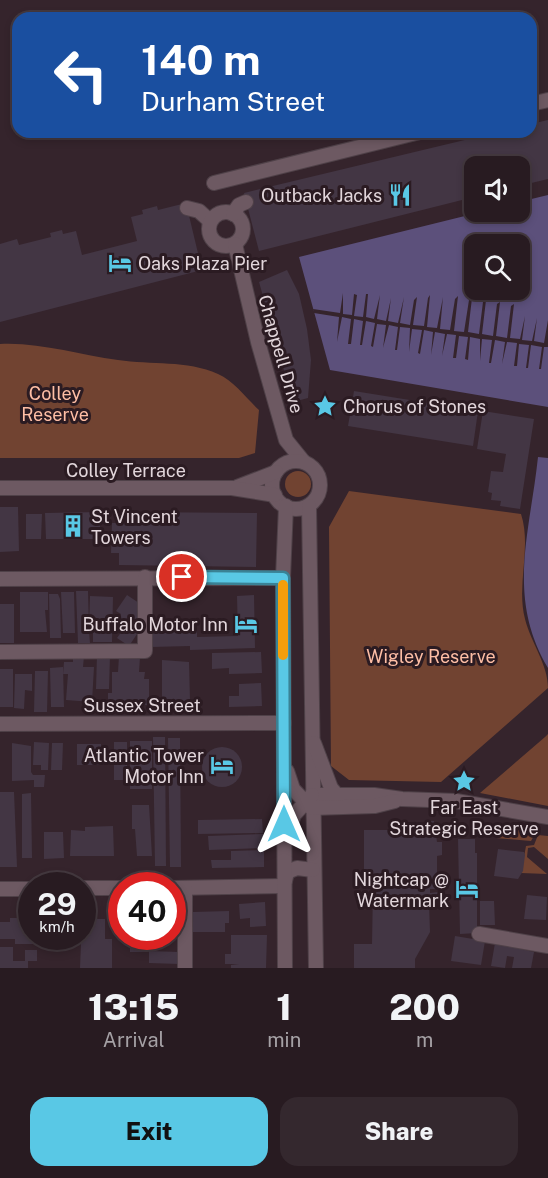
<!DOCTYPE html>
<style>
:root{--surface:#281b21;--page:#34282e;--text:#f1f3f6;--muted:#a5a1a5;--line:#44393f;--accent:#59c8e5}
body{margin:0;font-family:"Public Sans",sans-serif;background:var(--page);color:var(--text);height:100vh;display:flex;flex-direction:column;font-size:22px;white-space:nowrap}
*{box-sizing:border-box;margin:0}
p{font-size:20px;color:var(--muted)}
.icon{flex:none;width:33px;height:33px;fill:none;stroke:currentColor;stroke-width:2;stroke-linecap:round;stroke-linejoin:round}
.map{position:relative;height:968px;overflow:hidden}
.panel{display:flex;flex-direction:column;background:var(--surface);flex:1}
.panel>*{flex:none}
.hud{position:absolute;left:12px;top:12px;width:525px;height:126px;border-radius:18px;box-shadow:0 3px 9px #0003,0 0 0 2px var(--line);background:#1a4fa0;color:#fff;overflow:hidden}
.tools{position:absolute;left:464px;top:156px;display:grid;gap:12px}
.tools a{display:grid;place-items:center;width:66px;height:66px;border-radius:12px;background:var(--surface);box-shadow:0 3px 9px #0003,0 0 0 2px var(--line);font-size:30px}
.speed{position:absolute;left:18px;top:872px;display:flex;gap:12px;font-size:30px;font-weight:700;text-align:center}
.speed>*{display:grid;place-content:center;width:78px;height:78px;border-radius:50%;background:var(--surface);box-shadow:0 3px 9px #0003,0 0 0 2px var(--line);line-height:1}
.speed small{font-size:15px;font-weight:400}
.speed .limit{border:9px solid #d22;background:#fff;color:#111}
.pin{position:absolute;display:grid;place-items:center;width:51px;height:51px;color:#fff;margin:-26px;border:3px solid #fff;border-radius:50%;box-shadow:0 2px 6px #0007}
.me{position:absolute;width:66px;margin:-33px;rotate:0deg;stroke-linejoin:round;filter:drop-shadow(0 0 4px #0008)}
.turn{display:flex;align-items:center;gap:21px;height:126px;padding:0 30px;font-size:27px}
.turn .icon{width:78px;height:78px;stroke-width:2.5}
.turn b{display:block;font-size:42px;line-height:51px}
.eta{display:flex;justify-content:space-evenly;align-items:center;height:102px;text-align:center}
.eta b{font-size:36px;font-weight:800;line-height:42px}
.cta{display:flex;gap:12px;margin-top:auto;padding:12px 30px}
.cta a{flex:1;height:69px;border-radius:18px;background:var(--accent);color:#111;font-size:24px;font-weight:800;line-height:69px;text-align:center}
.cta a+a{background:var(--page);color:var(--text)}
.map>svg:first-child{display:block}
.green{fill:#714331}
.water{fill:#5c507b;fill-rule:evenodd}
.pier{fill:#35242c}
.building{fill:#433644}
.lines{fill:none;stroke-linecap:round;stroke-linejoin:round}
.minor-casing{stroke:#4f4148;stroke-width:16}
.minor{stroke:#6d5962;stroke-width:14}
.route-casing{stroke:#3a8295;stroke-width:15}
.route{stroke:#59c8e5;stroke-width:10}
.slow{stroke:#f59e0b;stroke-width:10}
.labels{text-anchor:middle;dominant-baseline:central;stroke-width:6;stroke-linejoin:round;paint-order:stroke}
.poi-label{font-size:18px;fill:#e2d6db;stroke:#2b1b22;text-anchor:end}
.street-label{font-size:18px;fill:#e2d6db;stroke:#2b1b22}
.park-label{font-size:18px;fill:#febea5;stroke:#2b1b22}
</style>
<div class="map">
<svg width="548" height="968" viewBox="0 0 548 968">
<rect width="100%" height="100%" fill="#35242c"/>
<!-- green -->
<g class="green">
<path d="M0 344C40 342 79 355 118 360 151 365 187 360 218 374 234 381 246 398 259 410L255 453 239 458H0Z"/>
<circle cx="298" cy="484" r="13"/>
<path d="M349 491 521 514C532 548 516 584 525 619 531 643 548 664 548 688L441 782 349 780 331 766 329 527Z"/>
<polygon points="548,734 548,806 480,793 545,737"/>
<polygon points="495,825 536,832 531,841 496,838"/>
<polygon points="538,835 548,836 548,859 534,847 528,848 527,857 547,874 521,873 526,846 534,845"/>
</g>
<!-- water -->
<g class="water">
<path d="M548 195V407L330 370 299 257 481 212H519V202ZM474 244H519V290H474Z"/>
<path d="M538 457 548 458V668C506 597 530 533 538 457Z"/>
</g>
<!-- pier -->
<polygon class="pier" points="343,293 343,314 352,315 354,294 357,295 354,316 363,317 366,294 368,294 366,317 374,319 380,295 377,319 386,321 391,298 388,321 398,323 404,297 400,323 410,325 414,300 417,297 413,325 424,326 428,298 430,295 427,327 437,328 443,297 440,329 450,330 455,299 458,296 454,331 464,332 469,300 472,298 468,332 479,334 483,302 486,300 482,334 493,336 497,304 500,302 496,336 507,338 511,306 514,304 510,338 520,339 525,316 522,340 532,341 537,318 534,341 544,343 548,320 548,347 544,347 541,369 539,369 542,347 531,345 528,368 526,368 529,345 519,344 517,366 514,366 517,343 507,342 502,364 505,342 495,340 491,363 489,363 492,340 482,339 480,361 480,339 470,337 468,360 465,359 468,337 459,336 456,358 453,358 456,335 447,334 442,356 445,334 435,332 431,355 433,332 424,330 420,354 418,353 422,330 412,329 409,352 410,328 400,327 397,350 395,350 398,327 389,325 383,348 386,325 377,324 373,347 371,346 375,323 366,321 362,345 360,345 363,321 354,319 351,344 348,344 351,319 342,317 337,342 339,317 314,313 313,309 340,313"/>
<!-- building -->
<g class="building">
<polygon points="548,120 548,179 519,186 519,166 474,166 474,197 259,251 244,193 498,132 531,132 531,124"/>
<polygon points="186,203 202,270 0,322 0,244 17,239 19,245 51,237 50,233 62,230 63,234 76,231 82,255 137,241 131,217 143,214 142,210 157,206 158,210"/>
<polygon points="287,270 299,294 307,329 311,360 308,398 293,402 259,282"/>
<polygon points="354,391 478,411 473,446 348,426"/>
<polygon points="483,411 534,419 520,509 500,506 501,501 491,500 492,493 488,492 491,471 503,472 506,454 477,449"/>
<polygon points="0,507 18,507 19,551 0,552"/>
<polygon points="100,512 100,539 46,539 45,513"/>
<polygon points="127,512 257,513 256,567 119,565 119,553 111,553 112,523 127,523"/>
<polygon points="26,514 42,514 41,539 26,539"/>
<polygon points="76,591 88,591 89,628 90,596 113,597 112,642 93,642 93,631 89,631 90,643 78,643"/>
<polygon points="20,592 48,592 48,610 45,610 47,632 20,632"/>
<polygon points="61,592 74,592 75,633 63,633"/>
<polygon points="49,594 58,594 60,599 61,638 50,638"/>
<polygon points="127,595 142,605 143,610 136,620 143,625 129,646 117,638 122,631 118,629 122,622 118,620 121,614 116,611"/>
<polygon points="254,595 255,648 190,650 190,646 151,647 150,633 197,631 197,637 238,636 237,596"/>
<rect x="0" y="604" width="14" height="39"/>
<polygon points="261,652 262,673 229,674 229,668 212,669 212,653"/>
<polygon points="97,655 110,655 109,689 96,689"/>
<polygon points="73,656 84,656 83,667 94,667 92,702 66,700 68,674 63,674 64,662 73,662"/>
<polygon points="119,656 140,657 139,672 145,672 144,679 149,679 149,705 108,704 108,693 112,693 112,672 118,672"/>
<polygon points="162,660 189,662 190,701 162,701"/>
<polygon points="63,667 64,707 51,707 50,668"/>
<rect x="0" y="669" width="13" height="38"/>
<polygon points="35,671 48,671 47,712 34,712"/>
<polygon points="15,674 32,674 32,691 25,690 24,709 14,708"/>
<polygon points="261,683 262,706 229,707 229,696 239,696 239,684"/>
<polygon points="153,737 165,737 166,866 155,866"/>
<polygon points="168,738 180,738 181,867 170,867"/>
<rect x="130" y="741" width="22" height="48"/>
<polygon points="34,742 49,743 48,770 41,770 41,765 33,765"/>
<rect x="114" y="742" width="13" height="38"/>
<polygon points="12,743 31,746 31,772 33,775 45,775 44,787 34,787 34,780 12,781"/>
<polygon points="52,743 63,743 62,770 51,770"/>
<rect x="77" y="744" width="24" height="21"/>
<circle cx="222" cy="767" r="20"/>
<polygon points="0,792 14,792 17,867 0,867"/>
<polygon points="31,793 32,858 22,858 22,794"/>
<polygon points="132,805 149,805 152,856 137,856 135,829 132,829"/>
<polygon points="262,819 263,833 198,834 198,820"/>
<polygon points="398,821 409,825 412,830 427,830 427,821 434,821 437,842 442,842 442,855 437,856 437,889 430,889 430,893 438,892 438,903 429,903 430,932 415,959 415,968 354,968 354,944 372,944 373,889 364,889 364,830 389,830 393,822"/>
<polygon points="113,826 114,856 70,856 71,830 85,831 85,827"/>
<polygon points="44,832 63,832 64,858 44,859"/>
<polygon points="263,834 263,848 209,850 208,836"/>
<polygon points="458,839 475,839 475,853 477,853 477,933 460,934"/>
<polygon points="498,849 524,852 525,855 523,871 518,879 494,876"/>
<polygon points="264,850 264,867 212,868 211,860 231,860 231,851"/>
<polygon points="527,895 547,897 546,920 524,919"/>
<polygon points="480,901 494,901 495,925 480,925"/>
<polygon points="265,902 266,926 250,927 250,918 240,919 239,904"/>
<polygon points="229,911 229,923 225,923 225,932 193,932 193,912"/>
<rect x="172" y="912" width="5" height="24"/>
<polygon points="10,918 32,918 32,936 39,936 39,944 15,944 15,939 0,939 0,922 10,922"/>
<polygon points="82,919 105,919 105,939 112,939 112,968 80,968"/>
<polygon points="231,935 267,935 266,968 231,968 231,965 239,964 225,964 225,954 231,954"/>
<rect x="45" y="936" width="20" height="10"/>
<rect x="130" y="936" width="17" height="16"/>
<polygon points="455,936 485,941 481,965 451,961"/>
<polygon points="495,943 534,952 531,968 512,968 514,957 507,956 505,968 491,966"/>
<polygon points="0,947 13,947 13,961 25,961 25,950 37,950 37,961 28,961 28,968 0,968"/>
<polygon points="149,951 179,952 179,964 149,963"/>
</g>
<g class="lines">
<!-- minor casing -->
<g class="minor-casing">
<g id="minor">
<polyline points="531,104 548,100"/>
<polyline points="214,183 420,132"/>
<polyline points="187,208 199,211 210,221"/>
<circle cx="226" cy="229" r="17"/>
<polyline points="233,214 239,205 246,202"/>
<polyline points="235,244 258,342 286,440 303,461"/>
<circle cx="296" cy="485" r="24"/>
<polyline points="237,487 276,472"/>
<polyline points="0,488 232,488 275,495"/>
<polyline points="309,506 316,968"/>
<polyline points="0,579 283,578"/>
<polyline points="0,652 145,651 145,577"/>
<polyline points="0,724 284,723"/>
<polyline points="314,743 331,788 337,795"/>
<polyline points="287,771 293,789 310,807"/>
<polyline points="312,795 374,795 402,799 456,801 548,817"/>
<polyline points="312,808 375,806 395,801"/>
<polyline points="288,833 294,815 312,795"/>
<polyline points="285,881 287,872 297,868 313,870"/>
<polyline points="82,888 122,888"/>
<polyline points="172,888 284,886"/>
<polyline points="185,888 185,968"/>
<polyline points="1,889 32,889"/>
<polyline points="479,934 548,946"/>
<polyline points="285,968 283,578 286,506"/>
</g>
</g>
<!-- minor -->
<use href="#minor" class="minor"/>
</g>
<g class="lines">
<!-- route casing -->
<g class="route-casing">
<polyline id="route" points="182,577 283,578 284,824"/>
</g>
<!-- route -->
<use href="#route" class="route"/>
<!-- slow -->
<polyline class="slow" points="283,585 283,655"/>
</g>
<!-- icons -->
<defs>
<g id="restaurant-bare" transform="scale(1.8)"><path d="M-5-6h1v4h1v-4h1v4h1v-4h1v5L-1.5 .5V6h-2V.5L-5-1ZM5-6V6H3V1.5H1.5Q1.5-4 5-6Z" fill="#59c8e5" stroke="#2b1b22" stroke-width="2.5" paint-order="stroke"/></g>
<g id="hotel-bare" transform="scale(1.8)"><path d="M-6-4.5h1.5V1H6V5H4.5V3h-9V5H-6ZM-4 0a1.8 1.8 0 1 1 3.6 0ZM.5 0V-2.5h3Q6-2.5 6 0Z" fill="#59c8e5" stroke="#2b1b22" stroke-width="2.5" paint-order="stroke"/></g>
<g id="sight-bare" transform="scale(1.8)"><path d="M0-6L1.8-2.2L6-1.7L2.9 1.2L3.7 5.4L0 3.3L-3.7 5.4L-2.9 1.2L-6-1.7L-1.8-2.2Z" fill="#59c8e5" stroke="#2b1b22" stroke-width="2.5" paint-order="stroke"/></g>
<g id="building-bare" transform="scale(1.8)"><path d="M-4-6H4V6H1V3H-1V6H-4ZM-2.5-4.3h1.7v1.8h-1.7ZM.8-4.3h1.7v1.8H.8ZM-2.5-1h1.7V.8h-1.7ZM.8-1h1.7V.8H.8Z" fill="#59c8e5" stroke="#2b1b22" stroke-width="2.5" paint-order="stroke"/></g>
</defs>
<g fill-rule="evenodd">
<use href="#restaurant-bare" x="400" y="195"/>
<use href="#hotel-bare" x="120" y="263"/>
<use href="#sight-bare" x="325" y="406"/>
<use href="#building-bare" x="73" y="526"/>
<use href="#hotel-bare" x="246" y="624"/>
<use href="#hotel-bare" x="222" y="765"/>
<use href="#sight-bare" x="464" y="781"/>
<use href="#hotel-bare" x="467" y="889"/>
</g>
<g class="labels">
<!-- poi labels -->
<g class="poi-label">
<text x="382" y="195">Outback Jacks</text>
<text x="138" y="263" text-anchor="start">Oaks Plaza Pier</text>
<text x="343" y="406" text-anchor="start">Chorus of Stones</text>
<text x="91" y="516" text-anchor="start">St Vincent<tspan x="91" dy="21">Towers</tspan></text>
<text x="228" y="624">Buffalo Motor Inn</text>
<text x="204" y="755">Atlantic Tower<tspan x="204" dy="21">Motor Inn</tspan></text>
<text x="464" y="807" text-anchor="middle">Far East<tspan x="464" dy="21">Strategic Reserve</tspan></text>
<text x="449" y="879">Nightcap @<tspan x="449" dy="21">Watermark</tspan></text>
</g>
<!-- street labels -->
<g class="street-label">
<text transform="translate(281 354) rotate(74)">Chappell Drive</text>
<text x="126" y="470">Colley Terrace</text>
<text x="142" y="705">Sussex Street</text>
</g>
<!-- park labels -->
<g class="park-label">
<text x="55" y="393">Colley<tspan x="55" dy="21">Reserve</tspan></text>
<text x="431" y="656">Wigley Reserve</text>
</g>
</g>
</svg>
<div class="tools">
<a><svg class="icon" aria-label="sound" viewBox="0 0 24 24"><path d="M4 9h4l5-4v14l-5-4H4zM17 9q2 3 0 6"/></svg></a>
<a><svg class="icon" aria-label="search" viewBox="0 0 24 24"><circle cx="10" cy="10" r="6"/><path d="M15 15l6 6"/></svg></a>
</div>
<div class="speed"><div>29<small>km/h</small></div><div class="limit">40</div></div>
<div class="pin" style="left:182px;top:577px;background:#d93025"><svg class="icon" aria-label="arrive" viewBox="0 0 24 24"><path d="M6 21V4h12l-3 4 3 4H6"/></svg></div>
<svg class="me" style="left:284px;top:824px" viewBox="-20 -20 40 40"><path d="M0-17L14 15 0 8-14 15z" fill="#59c8e5" stroke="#fff" stroke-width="4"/></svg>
<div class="hud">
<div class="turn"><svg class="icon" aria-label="left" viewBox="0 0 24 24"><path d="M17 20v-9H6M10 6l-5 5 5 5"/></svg><div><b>140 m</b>Durham Street</div></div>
</div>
</div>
<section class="panel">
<div class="eta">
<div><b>13:15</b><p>Arrival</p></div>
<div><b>1</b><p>min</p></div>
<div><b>200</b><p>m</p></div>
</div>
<div class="cta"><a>Exit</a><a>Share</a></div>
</section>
